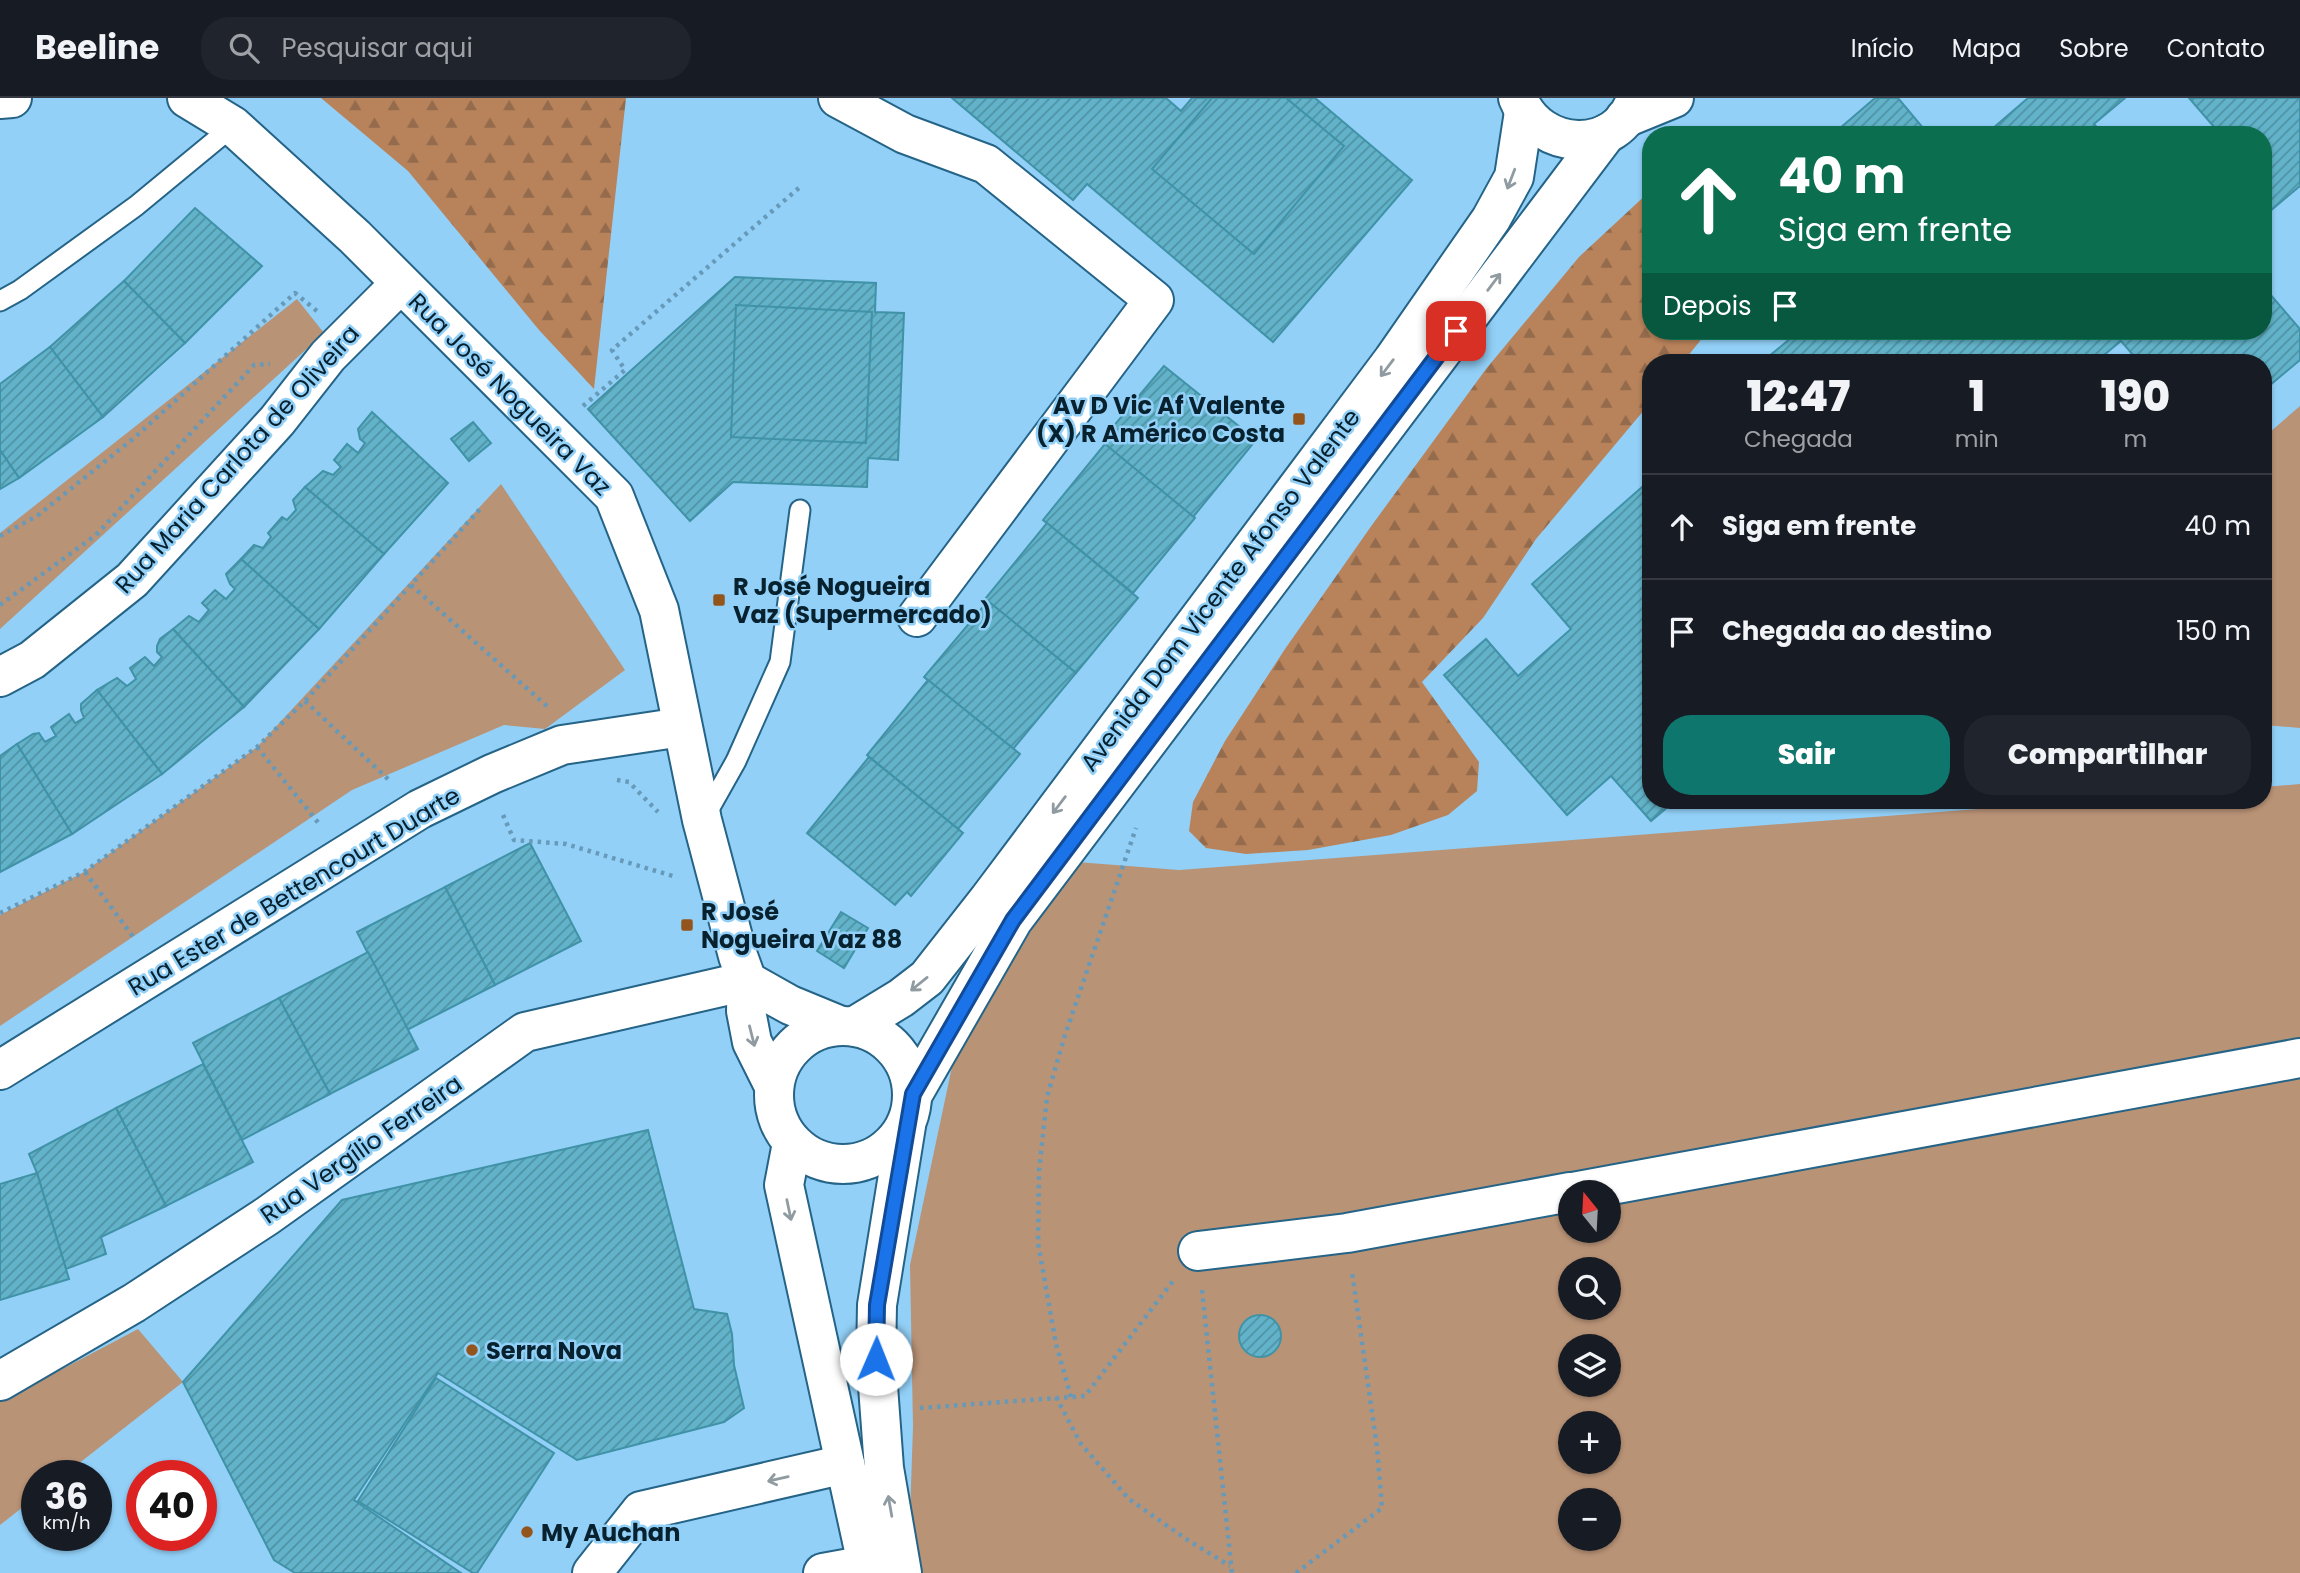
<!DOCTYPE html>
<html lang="pt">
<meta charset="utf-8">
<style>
:root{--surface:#171b24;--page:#20242c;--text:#f1f3f6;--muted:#9ea1a6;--line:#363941;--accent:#0f766e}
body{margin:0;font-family:Poppins,sans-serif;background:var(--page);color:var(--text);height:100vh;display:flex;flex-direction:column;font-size:26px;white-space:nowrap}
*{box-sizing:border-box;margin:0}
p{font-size:23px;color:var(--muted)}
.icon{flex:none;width:38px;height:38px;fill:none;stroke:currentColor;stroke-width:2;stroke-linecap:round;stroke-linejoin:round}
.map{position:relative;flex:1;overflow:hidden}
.details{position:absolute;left:1642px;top:256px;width:630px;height:455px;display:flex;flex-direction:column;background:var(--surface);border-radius:28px;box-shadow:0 2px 5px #0004}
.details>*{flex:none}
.hud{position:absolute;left:1642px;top:28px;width:630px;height:214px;border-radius:28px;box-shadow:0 2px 5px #0004;background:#0b6e4f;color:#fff;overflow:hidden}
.needle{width:46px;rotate:342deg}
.fabs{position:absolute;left:1558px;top:1082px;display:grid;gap:14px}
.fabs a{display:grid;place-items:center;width:63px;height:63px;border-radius:50%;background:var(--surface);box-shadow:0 2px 5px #0004;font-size:35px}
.speed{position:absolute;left:21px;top:1362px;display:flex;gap:14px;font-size:35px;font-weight:700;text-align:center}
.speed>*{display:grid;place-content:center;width:91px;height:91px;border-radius:50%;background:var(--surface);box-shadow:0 2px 5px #0004;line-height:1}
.speed small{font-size:18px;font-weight:400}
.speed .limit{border:10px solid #d22;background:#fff;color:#111}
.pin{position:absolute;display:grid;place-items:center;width:60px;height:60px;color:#fff;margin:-30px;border-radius:14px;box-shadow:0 4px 10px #0006}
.me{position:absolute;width:77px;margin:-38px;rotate:1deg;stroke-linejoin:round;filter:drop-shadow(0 0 5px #0008)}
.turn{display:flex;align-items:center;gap:24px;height:147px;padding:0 21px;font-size:32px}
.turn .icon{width:91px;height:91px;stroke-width:2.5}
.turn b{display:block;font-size:49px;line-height:60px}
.then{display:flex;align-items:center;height:66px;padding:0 21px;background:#0003;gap:14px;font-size:26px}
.eta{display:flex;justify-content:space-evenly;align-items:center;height:119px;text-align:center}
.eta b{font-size:42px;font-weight:800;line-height:49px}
.cta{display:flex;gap:14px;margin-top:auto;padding:14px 21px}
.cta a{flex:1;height:80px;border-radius:28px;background:var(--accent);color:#fff;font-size:28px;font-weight:800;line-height:80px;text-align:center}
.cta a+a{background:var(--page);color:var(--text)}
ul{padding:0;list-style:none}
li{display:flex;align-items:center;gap:21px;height:105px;padding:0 21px;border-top:2px solid var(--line)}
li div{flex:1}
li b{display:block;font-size:26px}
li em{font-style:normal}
header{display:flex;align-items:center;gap:42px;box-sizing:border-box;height:98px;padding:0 35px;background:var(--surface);border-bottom:2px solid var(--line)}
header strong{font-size:33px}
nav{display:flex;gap:38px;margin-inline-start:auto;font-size:24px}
.search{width:490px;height:63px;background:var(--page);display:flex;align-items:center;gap:18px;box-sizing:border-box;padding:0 24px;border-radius:28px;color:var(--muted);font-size:26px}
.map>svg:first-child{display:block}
.forest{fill:url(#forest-firs)}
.park{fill:#b99376;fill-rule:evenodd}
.building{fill:url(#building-hatch);stroke:#4092a7;stroke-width:2}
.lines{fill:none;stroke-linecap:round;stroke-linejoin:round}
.lane-casing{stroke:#256487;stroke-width:23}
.street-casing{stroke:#256487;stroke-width:42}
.secondary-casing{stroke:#256487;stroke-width:42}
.path{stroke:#6799b9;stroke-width:4.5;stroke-dasharray:3.5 5;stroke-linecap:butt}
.lane{stroke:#fff;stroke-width:19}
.street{stroke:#fff;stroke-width:38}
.secondary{stroke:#fff;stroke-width:38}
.oneway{stroke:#8f9ba1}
.route-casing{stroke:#114b97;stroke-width:18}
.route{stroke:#1a73e8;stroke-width:12}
.poi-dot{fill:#94551d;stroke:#92d0f8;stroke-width:2.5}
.labels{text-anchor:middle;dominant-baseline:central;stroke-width:5;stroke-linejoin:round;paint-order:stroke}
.street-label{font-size:24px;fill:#07212f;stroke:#92d0f8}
.poi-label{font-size:24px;font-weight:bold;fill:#07212f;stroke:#92d0f8;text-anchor:start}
</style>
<header>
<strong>Beeline</strong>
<div class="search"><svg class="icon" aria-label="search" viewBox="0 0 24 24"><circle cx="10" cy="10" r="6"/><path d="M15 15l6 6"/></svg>Pesquisar aqui</div>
<nav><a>Início</a><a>Mapa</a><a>Sobre</a><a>Contato</a></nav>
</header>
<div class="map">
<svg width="2300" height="1475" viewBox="0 0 2300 1475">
<defs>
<pattern id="forest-firs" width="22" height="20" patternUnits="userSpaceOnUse" patternTransform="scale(1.75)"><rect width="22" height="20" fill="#b8835b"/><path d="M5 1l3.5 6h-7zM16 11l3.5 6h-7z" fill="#946b4c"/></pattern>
<pattern id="building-hatch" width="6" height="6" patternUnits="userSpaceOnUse" patternTransform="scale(1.75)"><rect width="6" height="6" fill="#62b3c9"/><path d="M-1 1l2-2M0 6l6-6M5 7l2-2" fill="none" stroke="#4f91a4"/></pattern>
</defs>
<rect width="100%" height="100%" fill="#92d0f8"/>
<!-- forest -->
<g class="forest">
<polygon points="321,0 626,0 594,291 539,232 408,73"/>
<polygon points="1650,93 1650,233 1708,233 1683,264 1650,264 1650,305 1536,441 1483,520 1422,584 1479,664 1477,693 1448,717 1391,737 1308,752 1246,756 1206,750 1189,733 1193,704 1225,643 1285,551 1372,427 1486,271 1579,159"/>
</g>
<!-- park -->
<g class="park">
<polygon points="297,201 324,235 0,531 0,435"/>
<polygon points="2300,308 2300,630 2263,627 2263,340"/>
<polygon points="501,386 625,572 545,631 504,627 352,692 0,928 0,817 84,774 257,649"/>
<path d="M2300 686V1475H908L913 1329 910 1167 953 964 1044 811 1077 764 1179 772 2096 702H2263V689ZM1570 1094H1608V1132H1570ZM1570 1171H1608V1209H1570ZM1570 1248H1608V1286H1570ZM1570 1325H1608V1363H1570ZM1570 1402H1608V1440H1570Z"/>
<polygon points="138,1231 183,1284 64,1377 37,1377 37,1398 0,1427 0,1304"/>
</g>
<!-- building -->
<g class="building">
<polygon points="952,0 1166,0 1181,13 1192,0 1315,0 1412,82 1273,244 1087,86 1073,102"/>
<polygon points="1212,0 1286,0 1344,48 1254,156 1152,71"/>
<polygon points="1875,0 1898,0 1929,37 1832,37"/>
<polygon points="2028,0 2125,0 2094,26 2103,37 1985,37"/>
<polygon points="2189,0 2300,0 2300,88 2263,119 2263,37 2221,37"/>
<polygon points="195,110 262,168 185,245 124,183"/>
<polygon points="735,179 876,185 875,214 904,215 898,362 868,360 867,389 733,384 690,423 588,311"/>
<polygon points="124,183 185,245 103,319 50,249"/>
<polygon points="2263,188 2300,231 2300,262 2263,293 2263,264 2139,264 2121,243 2098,262 2099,264 1887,264 1881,257 1873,264 1762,264 1797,235 1796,233 2037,233 2038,234 2040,233 2263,233"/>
<polygon points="736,207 872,214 866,345 731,339"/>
<polygon points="50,249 103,319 19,380 0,352 0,286"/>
<polygon points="1164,268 1256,342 1193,419 1101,343"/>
<polygon points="372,314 448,385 384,456 305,389 323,373 333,377 341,369 334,362 347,346 358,355 365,345 360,341 358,331"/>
<polygon points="473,324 491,345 469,363 451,341"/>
<polygon points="1105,346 1195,420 1133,495 1043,422"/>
<polygon points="0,352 19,380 0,391"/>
<polygon points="1650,382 1650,702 1676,702 1651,723 1611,678 1567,717 1444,577 1486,541 1518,578 1571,531 1532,486"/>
<polygon points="305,389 384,456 319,531 241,461 254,447 263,450 271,439 268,435 282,419 287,422 296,412 293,402"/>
<polygon points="1047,425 1138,500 1076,575 985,501"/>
<polygon points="241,461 319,531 244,609 173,531 189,518 199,524 209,512 202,505 215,492 226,501 235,491 230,486 226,476"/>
<polygon points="988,503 1076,575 1013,651 924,579"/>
<polygon points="173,531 244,609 162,676 97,592 117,580 127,588 136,581 130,570 145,559 154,568 162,559 157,554 157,548 160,541"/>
<polygon points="928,582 1020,656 958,731 867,657"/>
<polygon points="97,592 162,676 72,736 17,646 33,636 39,635 45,644 56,638 51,629 69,616 75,625 84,620 81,612 81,606"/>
<polygon points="17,646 72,736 0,774 0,658"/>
<polygon points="869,659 963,735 911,798 907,794 895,807 807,735"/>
<polygon points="530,745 581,843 495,887 445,789"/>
<polygon points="445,789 495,887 407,932 357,834"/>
<polygon points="841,814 868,830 844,870 817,853"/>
<polygon points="368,854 418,951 330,996 279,900"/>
<polygon points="279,900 330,996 242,1042 193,945"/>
<polygon points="203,966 253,1064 166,1108 116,1010"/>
<polygon points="116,1010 166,1108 101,1139 106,1156 66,1171 37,1075 29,1056"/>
<polygon points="648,1032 694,1211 727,1216 732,1236 734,1267 744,1310 724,1324 577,1362 438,1275 354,1402 461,1475 295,1475 274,1462 183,1284 342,1102"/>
<polygon points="37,1075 69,1181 0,1202 0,1086"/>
<circle cx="1260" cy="1238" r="21"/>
<polygon points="436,1280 554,1355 477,1475 473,1475 358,1403"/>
</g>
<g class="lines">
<!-- lane casing -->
<g class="lane-casing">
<g id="lane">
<polyline points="0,203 20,192 136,108 233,28"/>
<polyline points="705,718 736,663 780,564 800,412"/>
</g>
</g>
<!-- street casing -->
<g class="street-casing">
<g id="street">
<polyline points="187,0 233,28 355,139 614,398 659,512 702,722 738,858 747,883 746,913 752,944 774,988"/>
<polyline points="838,0 905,36 986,66 1154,202 917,519"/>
<polyline points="0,1 12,0"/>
<polyline points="1625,20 1674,0"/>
<polyline points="0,579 32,562 132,482 277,323 328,258 400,186"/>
<polyline points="747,883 790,907 841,928"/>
<polyline points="0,972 420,711 492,676 562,647 682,629"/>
<polyline points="1573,1094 2300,960"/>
<polyline points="1198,1153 1347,1135 1570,1094"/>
<polyline points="0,1283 134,1205 267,1118 525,934 747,883"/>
<polyline points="592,1475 641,1413 845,1366"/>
<polyline points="823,1475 867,1467"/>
</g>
</g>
<!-- secondary casing -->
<g class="secondary-casing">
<g id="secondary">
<path d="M1518 0C1539 54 1618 58 1636 0"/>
<circle cx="843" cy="997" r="69"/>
<polyline points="855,928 901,900 927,880 989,801 1393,262 1491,121 1514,79 1524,14"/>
<polyline points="913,996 1013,822 1606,36"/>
<polyline points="792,1045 784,1087 869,1475"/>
<polyline points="902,1475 884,1370 876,1261 877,1207 906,1028"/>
</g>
</g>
<!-- path -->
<g class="path">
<polyline points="583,308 625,272 612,252 800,89"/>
<polyline points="0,438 37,418 134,340 295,195 317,213"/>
<polyline points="411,487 549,610"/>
<polyline points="0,507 96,437 254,267 270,266"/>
<polyline points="305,603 389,682"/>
<polyline points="257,649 320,727"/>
<polyline points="617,682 629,684 658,714"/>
<polyline points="503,717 514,742 566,746 676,779"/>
<polyline points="85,774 134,840"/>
<polyline points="0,815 84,774 257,649 305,603 481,410"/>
<polyline points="1202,1192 1232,1475"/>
<polyline points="1056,1299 1081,1346 1129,1401 1186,1441 1230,1468"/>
<polyline points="1071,1299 1056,1246 1038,1145 1039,1073 1047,999 1065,937 1136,730"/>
<polyline points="920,1310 1085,1298 1173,1183"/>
<polyline points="1296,1475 1382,1410 1377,1349 1352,1174"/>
</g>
<!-- lane -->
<use href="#lane" class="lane"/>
<!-- street -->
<use href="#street" class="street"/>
<!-- secondary -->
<use href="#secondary" class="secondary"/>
</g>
<!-- one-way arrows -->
<defs><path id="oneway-shaft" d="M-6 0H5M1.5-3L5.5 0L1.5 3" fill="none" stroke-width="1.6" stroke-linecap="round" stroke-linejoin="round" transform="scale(1.75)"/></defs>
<g class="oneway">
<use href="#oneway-shaft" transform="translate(1511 81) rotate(111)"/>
<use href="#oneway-shaft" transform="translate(1494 184) rotate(-53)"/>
<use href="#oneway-shaft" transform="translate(1387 270) rotate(127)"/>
<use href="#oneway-shaft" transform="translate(1059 707) rotate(127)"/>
<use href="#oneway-shaft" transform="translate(919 886) rotate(141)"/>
<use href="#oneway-shaft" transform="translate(752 938) rotate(76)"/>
<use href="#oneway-shaft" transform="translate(789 1112) rotate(78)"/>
<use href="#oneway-shaft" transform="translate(778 1381) rotate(167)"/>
<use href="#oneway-shaft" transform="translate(890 1408) rotate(-100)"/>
</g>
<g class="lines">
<!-- route casing -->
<g class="route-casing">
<polyline id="route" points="876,1261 877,1207 913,996 1013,822 1456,233"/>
</g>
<!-- route -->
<use href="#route" class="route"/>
</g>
<!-- markers -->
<g class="poi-dot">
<rect x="1292" y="314" width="14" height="14" rx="3.5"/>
<rect x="712" y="495" width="14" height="14" rx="3.5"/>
<rect x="680" y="820" width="14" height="14" rx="3.5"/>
<circle cx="472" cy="1252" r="7"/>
<circle cx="527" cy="1434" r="7"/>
</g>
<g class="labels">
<!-- street labels -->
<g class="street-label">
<text transform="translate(510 296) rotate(45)">Rua José Nogueira Vaz</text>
<text transform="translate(237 361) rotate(-48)">Rua Maria Carlota de Oliveira</text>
<text transform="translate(1220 492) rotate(-53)">Avenida Dom Vicente Afonso Valente</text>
<text transform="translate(294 793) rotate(-31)">Rua Ester de Bettencourt Duarte</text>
<text transform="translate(361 1051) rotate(-35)">Rua Vergílio Ferreira</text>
</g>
<!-- poi labels -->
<g class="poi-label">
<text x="1285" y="307" text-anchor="end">Av D Vic Af Valente<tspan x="1285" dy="28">(X) R Américo Costa</tspan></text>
<text x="733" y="488">R José Nogueira<tspan x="733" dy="28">Vaz (Supermercado)</tspan></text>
<text x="701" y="813">R José<tspan x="701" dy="28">Nogueira Vaz 88</tspan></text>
<text x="486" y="1252">Serra Nova</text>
<text x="541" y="1434">My Auchan</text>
</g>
</g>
</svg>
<div class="fabs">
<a><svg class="needle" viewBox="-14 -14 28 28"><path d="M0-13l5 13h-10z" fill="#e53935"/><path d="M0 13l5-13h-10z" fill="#9ea1a6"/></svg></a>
<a><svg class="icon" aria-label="search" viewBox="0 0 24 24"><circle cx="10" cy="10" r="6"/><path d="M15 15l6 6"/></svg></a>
<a><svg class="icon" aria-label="layers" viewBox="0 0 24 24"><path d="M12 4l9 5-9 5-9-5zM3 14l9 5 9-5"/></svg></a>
<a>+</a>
<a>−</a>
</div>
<div class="speed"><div>36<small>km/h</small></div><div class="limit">40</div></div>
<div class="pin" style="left:1456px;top:233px;background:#d93025"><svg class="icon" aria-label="arrive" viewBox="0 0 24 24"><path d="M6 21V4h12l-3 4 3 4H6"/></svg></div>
<svg class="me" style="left:876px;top:1261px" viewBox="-20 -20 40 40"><circle r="19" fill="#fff"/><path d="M0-13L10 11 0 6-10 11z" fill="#1a73e8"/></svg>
<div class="hud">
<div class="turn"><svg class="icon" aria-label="ahead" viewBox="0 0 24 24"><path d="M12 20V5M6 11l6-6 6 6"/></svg><div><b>40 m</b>Siga em frente</div></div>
<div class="then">Depois<svg class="icon" aria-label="arrive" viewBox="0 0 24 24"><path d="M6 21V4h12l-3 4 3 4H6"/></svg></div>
</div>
<section class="details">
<div class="eta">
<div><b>12:47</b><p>Chegada</p></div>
<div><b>1</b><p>min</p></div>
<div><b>190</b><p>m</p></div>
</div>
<ul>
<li><svg class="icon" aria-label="ahead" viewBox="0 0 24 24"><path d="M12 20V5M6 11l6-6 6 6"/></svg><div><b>Siga em frente</b></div><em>40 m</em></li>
<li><svg class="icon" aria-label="arrive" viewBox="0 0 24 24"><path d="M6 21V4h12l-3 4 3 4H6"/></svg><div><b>Chegada ao destino</b></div><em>150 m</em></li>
</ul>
<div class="cta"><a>Sair</a><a>Compartilhar</a></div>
</section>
</div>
